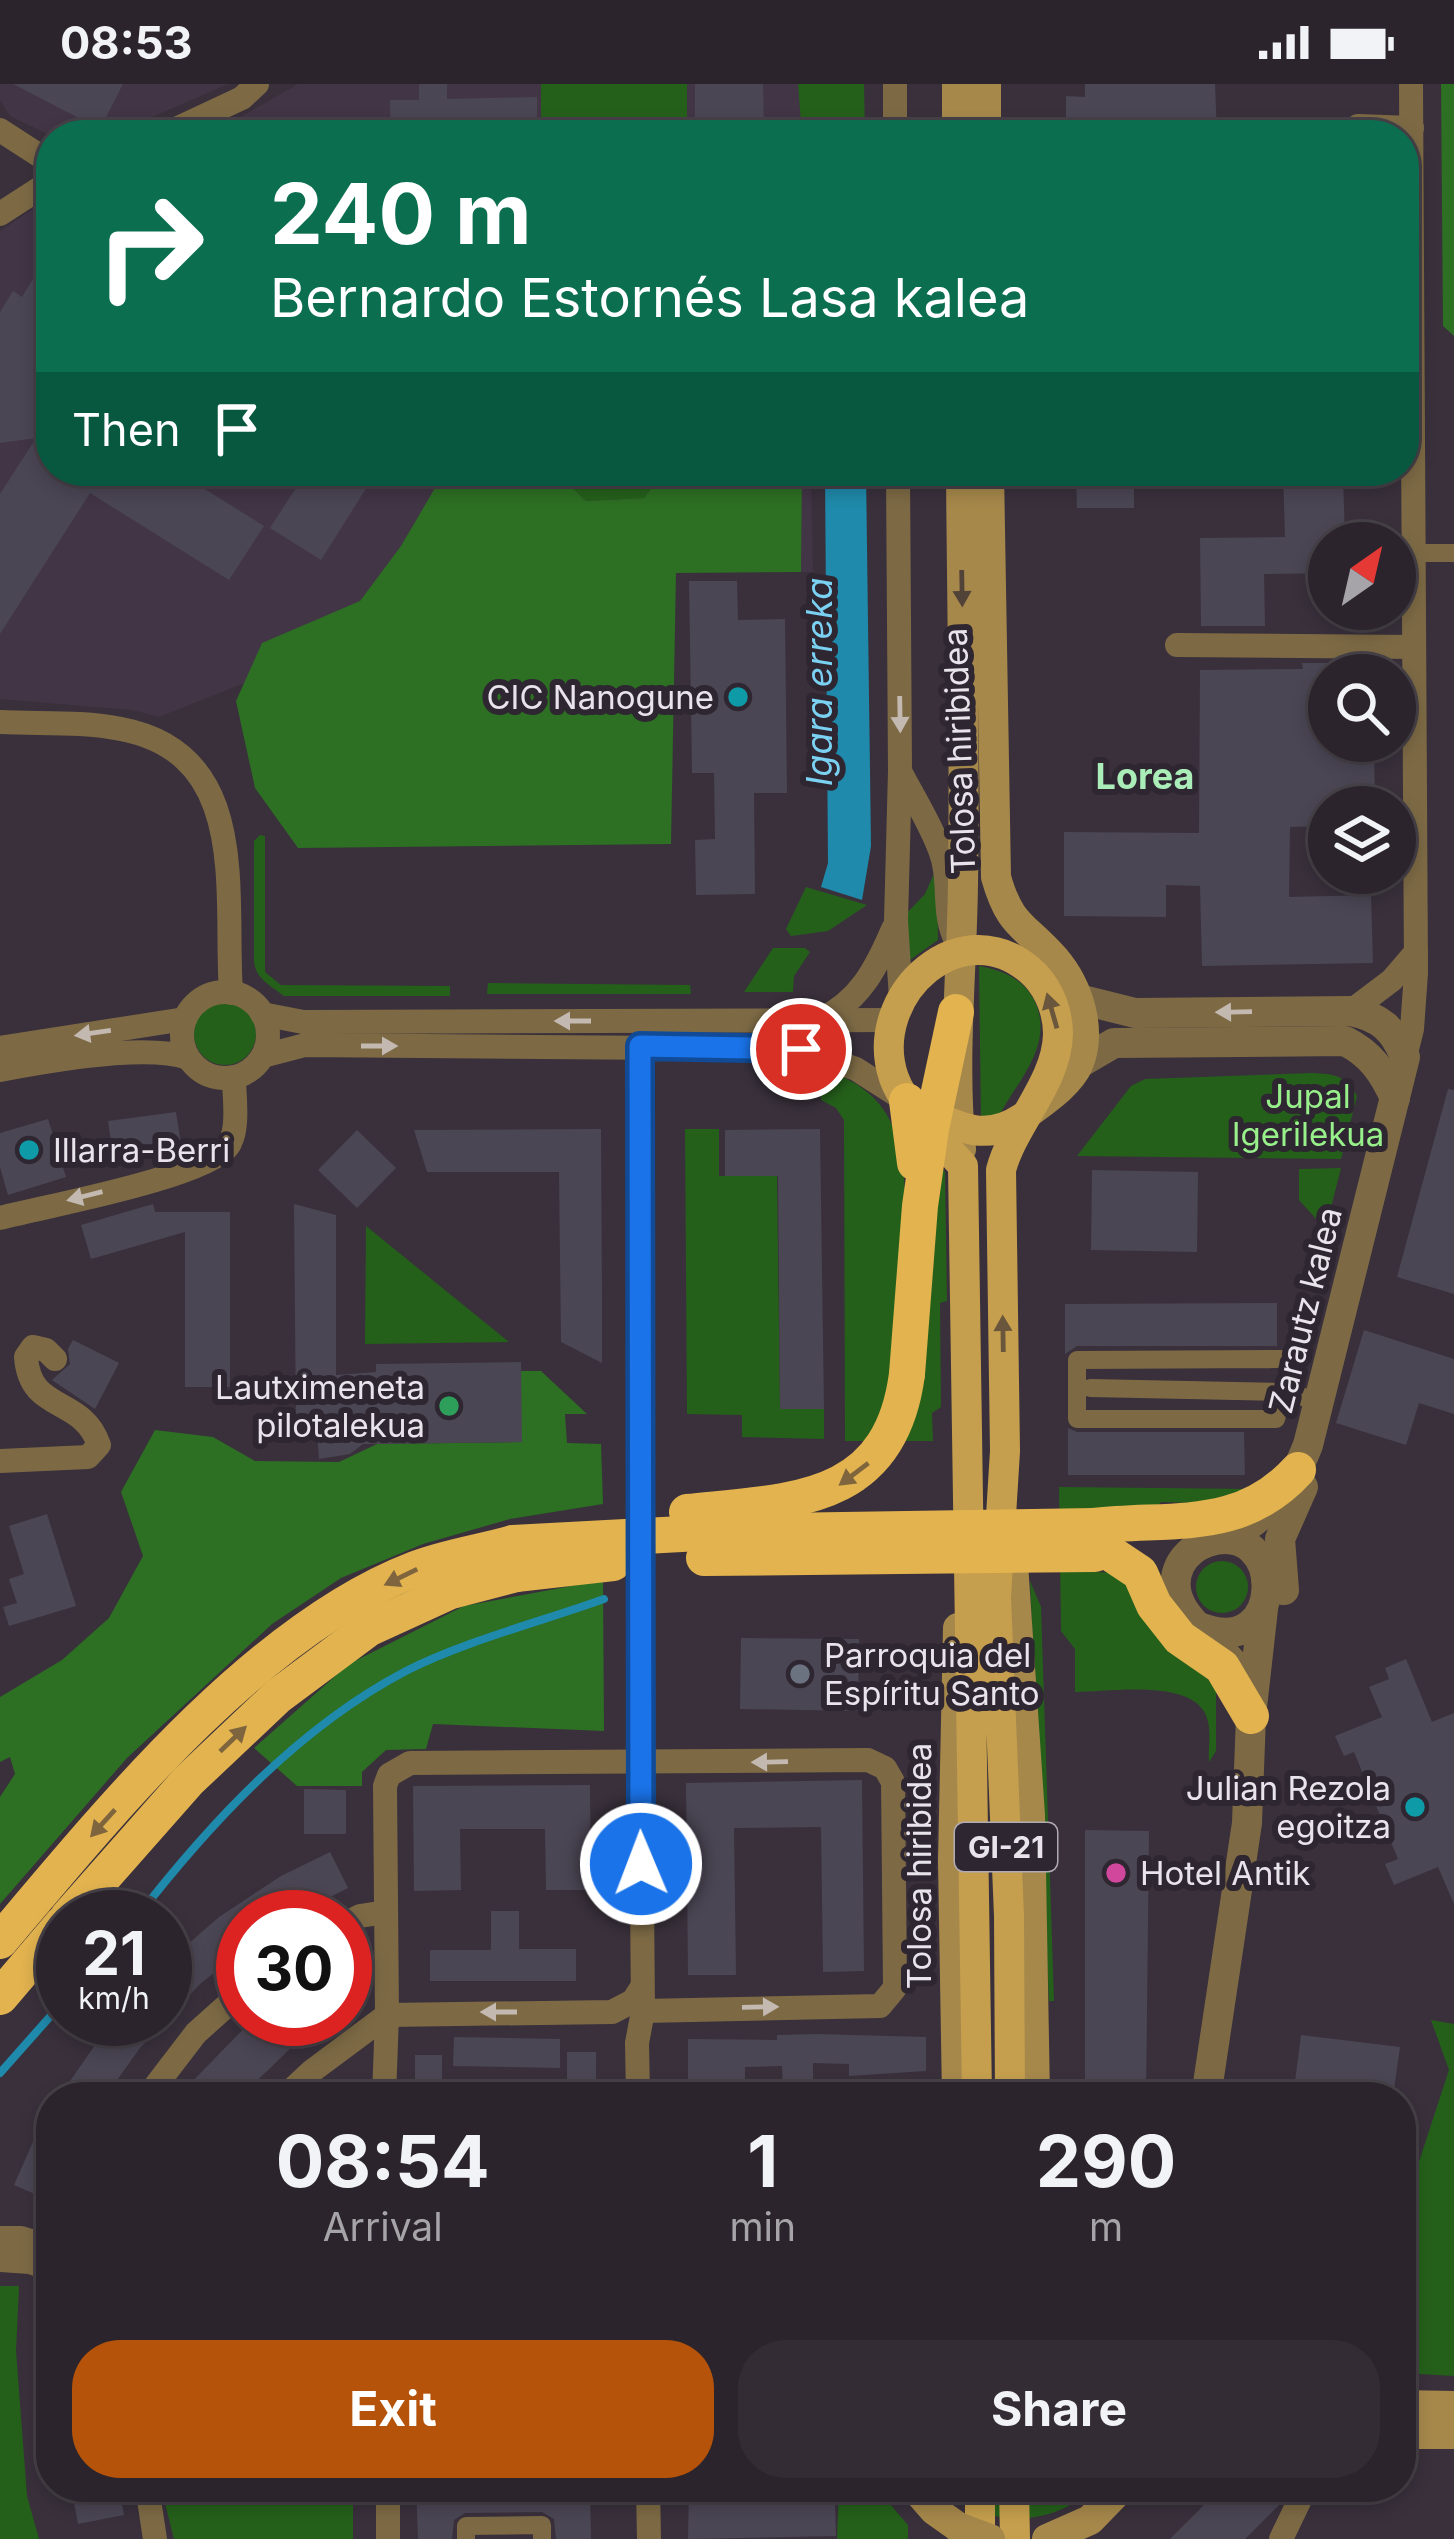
<!DOCTYPE html>
<meta charset="utf-8">
<style>
:root{--surface:#2b242c;--page:#332c34;--text:#f1f3f6;--muted:#a6a4a9;--line:#474148;--accent:#b45309}
body{margin:0;font-family:Inter,sans-serif;background:var(--page);color:var(--text);height:100vh;display:flex;flex-direction:column;font-size:45px;white-space:nowrap}
*{box-sizing:border-box;margin:0}
p{font-size:39px;color:var(--muted)}
.icon{flex:none;width:66px;height:66px;fill:none;stroke:currentColor;stroke-width:2;stroke-linecap:round;stroke-linejoin:round}
.map{position:relative;flex:1;overflow:hidden}
.sheet{position:absolute;left:36px;top:1998px;width:1380px;height:420px;display:flex;flex-direction:column;background:var(--surface);border-radius:48px;box-shadow:0 6px 18px #0003,0 0 0 3px var(--line)}
.sheet>*{flex:none}
.top-card{position:absolute;left:36px;top:36px;width:1383px;height:366px;border-radius:48px;box-shadow:0 6px 18px #0003,0 0 0 3px var(--line);background:#0b6e4f;color:#fff;overflow:hidden}
.needle{width:78px;rotate:34deg}
.controls{position:absolute;left:1308px;top:438px;display:grid;gap:24px}
.controls a{display:grid;place-items:center;width:108px;height:108px;border-radius:50%;background:var(--surface);box-shadow:0 6px 18px #0003,0 0 0 3px var(--line);font-size:60px}
.speed{position:absolute;left:36px;top:1806px;display:flex;gap:24px;font-size:60px;font-weight:700;text-align:center}
.speed>*{display:grid;place-content:center;width:156px;height:156px;border-radius:50%;background:var(--surface);box-shadow:0 6px 18px #0003,0 0 0 3px var(--line);line-height:1}
.speed small{font-size:30px;font-weight:400}
.speed .limit{border:18px solid #d22;background:#fff;color:#111}
.pin{position:absolute;display:grid;place-items:center;width:102px;height:102px;color:#fff;margin:-51px;border:6px solid #fff;border-radius:50%;box-shadow:0 3px 12px #0007}
.me{position:absolute;width:132px;margin:-66px;rotate:359deg;stroke-linejoin:round;filter:drop-shadow(0 0 9px #0008)}
.turn{display:flex;align-items:center;gap:42px;height:252px;padding:0 36px;font-size:54px}
.turn .icon{width:156px;height:156px;stroke-width:2.5}
.turn b{display:block;font-size:84px;line-height:102px}
.then{display:flex;align-items:center;height:114px;padding:0 36px;background:#0003;gap:24px;font-size:45px}
.eta{display:flex;justify-content:space-evenly;align-items:center;height:204px;text-align:center}
.eta b{font-size:72px;font-weight:700;line-height:84px}
.cta{display:flex;gap:24px;margin-top:auto;padding:24px 36px}
.cta a{flex:1;height:138px;border-radius:48px;background:var(--accent);color:#fff;font-size:48px;font-weight:700;line-height:138px;text-align:center}
.cta a+a{background:var(--page);color:var(--text)}
.status{display:flex;justify-content:space-between;align-items:center;height:84px;padding:0 60px;background:var(--surface);direction:ltr}
.status svg{height:33px;fill:currentColor}
.map>svg:first-child{display:block}
.built{fill:#423546}
.green{fill:#25601b}
.forest{fill:#2d6f23}
.water{fill:#1f8aab}
.lines{fill:none;stroke-linecap:round;stroke-linejoin:round}
.stream{stroke:#1f8aab;stroke-width:8}
.building{fill:#4b4654}
.pedestrian{stroke:#7d6a45;stroke-width:18}
.minor{stroke:#7d6a45;stroke-width:24}
.tertiary{stroke:#7d6a45;stroke-width:30}
.secondary{stroke:#a6884b;stroke-width:30}
.primary{stroke:#c59f4d;stroke-width:30}
.motorway{stroke:#e2b34f;stroke-width:36}
.secondary-bridge{stroke:#a6884b;stroke-width:30}
.motorway-bridge{stroke:#e2b34f;stroke-width:36}
.oneway{fill:#524339}
.oneway2{fill:#c3b9b1}
.oneway3{fill:#6a563c}
.oneway4{fill:#7f653e}
.route-casing{stroke:#114b97;stroke-width:30}
.route{stroke:#1a73e8;stroke-width:21}
.culture-dot{fill:#0f9aa8;stroke:#2e2631;stroke-width:4.5}
.leisure-dot{fill:#2e9e5b;stroke:#2e2631;stroke-width:4.5}
.worship-dot{fill:#6b7280;stroke:#2e2631;stroke-width:4.5}
.hotel-dot{fill:#d1479c;stroke:#2e2631;stroke-width:4.5}
.labels{text-anchor:middle;dominant-baseline:central;stroke-width:12;stroke-linejoin:round;paint-order:stroke}
.shield{fill:#2e2631;stroke:#b1abb3;stroke-width:3}
.shield-label{font-size:30px;font-weight:bold;fill:#e9e4eb}
.poi-label{font-size:33px;fill:#e9e4eb;stroke:#2e2631;text-anchor:end}
.street-label{font-size:33px;fill:#e9e4eb;stroke:#2e2631}
.park-label{font-size:33px;fill:#98f08b;stroke:#2e2631}
.water-label{font-size:36px;font-style:italic;fill:#7bd1f2;stroke:#2e2631}
.neighbourhood-label{font-size:36px;font-weight:bold;fill:#aaedb8;stroke:#2e2631}
</style>
<div class="status"><b>08:53</b><svg viewBox="0 0 49 12"><path d="M0 12V9h3v3zM5 12V6h3v6zM10 12V3h3v9zM15 12V0h3v12zM26 1h20v11H26zM47 4h2v5h-2z"/></svg></div>
<div class="map">
<svg width="1454" height="2455" viewBox="0 0 1454 2455">
<rect width="100%" height="100%" fill="#39303b"/>
<!-- built -->
<g class="built">
<polygon points="0,0 228,0 111,51 51,52 10,32 0,16"/>
<polygon points="298,0 852,0 853,51 202,51 229,40"/>
<polygon points="51,113 51,387 811,387 813,488 676,488 402,462 360,517 270,589 159,633 132,626 0,615 0,147"/>
</g>
<!-- green -->
<g class="green">
<rect x="541" y="0" width="146" height="51"/>
<polygon points="798,0 864,0 865,51 802,51"/>
<polygon points="555,387 664,387 644,414 586,417"/>
<path d="M260 751 265 752V888L281 901 450 902V912H284C271 902 255 894 254 877V757Z"/>
<polygon points="937,783 938,856 907,878 906,830 925,810"/>
<polygon points="806,803 867,821 828,847 791,852 786,845"/>
<polygon points="773,864 805,864 810,868 794,892 793,908 744,908"/>
<path d="M979 882C1004 887 1022 894 1034 916 1057 962 1014 999 996 1038L981 1040Z"/>
<polygon points="488,899 690,901 691,910 487,910"/>
<circle cx="225" cy="950" r="31"/>
<path d="M819 985C904 1007 905 1071 906 1145L940 1081 945 1088 947 1217 940 1219 941 1323 932 1329 933 1357H845L844 1036 836 1024 821 1016Z"/>
<path d="M1312 989C1334 990 1346 991 1357 1012L1341 1075 1077 1072 1131 1002 1145 995Z"/>
<polygon points="685,1045 719,1045 719,1092 777,1092 780,1324 824,1325 824,1355 742,1353 742,1331 687,1330"/>
<polygon points="1341,1084 1321,1163 1318,1137 1299,1116 1299,1085"/>
<polygon points="366,1142 509,1258 365,1260"/>
<path d="M1059 1403 1252 1405 1197 1419 1161 1418 1096 1488 1119 1489 1216 1605V1667L1209 1678C1208 1665 1211 1650 1208 1638 1200 1593 1110 1608 1075 1608V1565L1061 1547Z"/>
<circle cx="1222" cy="1503" r="26"/>
<polygon points="1030,1497 1041,1523 1054,1917 1049,1917"/>
<polygon points="1431,1936 1454,1940 1454,2292 1401,2289 1401,2175 1411,2102 1449,1986"/>
<polygon points="0,2202 19,2202 16,2267 27,2412 39,2455 0,2455"/>
<polygon points="161,2403 326,2403 353,2417 353,2455 174,2455"/>
<polygon points="839,2403 875,2403 908,2441 908,2455 837,2455"/>
<path d="M943 2403H966L974 2410H1027L1034 2403H1095C1052 2444 985 2446 943 2403Z"/>
</g>
<!-- forest -->
<g class="forest">
<polygon points="1441,0 1454,0 1454,252 1443,242"/>
<polygon points="445,387 555,387 586,417 644,414 664,387 802,387 801,488 676,489 671,760 298,764 255,704 236,617 262,559 360,517 401,462"/>
<polygon points="521,1287 541,1287 587,1330 565,1330 567,1359 601,1360 603,1420 510,1435 423,1460 341,1494 272,1540 127,1674 0,1820 0,1713 15,1690 10,1673 0,1678 0,1613 62,1576 109,1534 143,1472 121,1408 155,1346 213,1353 255,1377 339,1378 377,1360 521,1358"/>
<polygon points="603,1496 604,1647 433,1640 426,1665 386,1666 362,1688 362,1702 297,1702 254,1664 349,1580 464,1522"/>
</g>
<!-- water -->
<polygon class="water" points="825,387 866,387 871,762 862,816 821,803 828,779"/>
<g class="lines">
<!-- stream -->
<g class="stream">
<path d="M137 1833C210 1739 299 1643 406 1587 462 1558 543 1537 604 1515"/>
<polyline points="0,1989 63,1918"/>
</g>
</g>
<!-- building -->
<g class="building">
<polygon points="13,0 123,0 100,45"/>
<polygon points="419,0 447,0 447,15 537,13 537,51 391,51 390,16 419,16"/>
<polygon points="695,0 763,0 764,51 695,51"/>
<polygon points="1085,0 1215,0 1217,51 1066,51 1066,12 1085,13"/>
<polygon points="51,165 51,387 176,387 264,442 229,496 90,409 0,550 0,410 36,354 0,359 0,228 13,207 22,213"/>
<polygon points="307,387 377,387 321,476 270,444"/>
<polygon points="1076,387 1134,387 1134,424 1077,424"/>
<polygon points="1283,387 1343,387 1345,459 1329,459 1329,489 1264,490 1265,542 1201,542 1200,454 1285,453"/>
<polygon points="689,497 737,497 738,536 785,535 787,709 754,709 755,810 696,811 695,756 715,755 714,689 692,689"/>
<polygon points="1302,579 1373,579 1374,591 1329,591 1329,657 1374,657 1375,723 1329,723 1329,742 1290,743 1289,813 1371,811 1373,879 1202,882 1200,802 1166,801 1166,833 1064,832 1064,748 1199,749 1200,586 1303,585"/>
<polygon points="1448,1005 1454,1006 1454,1210 1397,1193"/>
<polygon points="176,1028 182,1067 114,1077 108,1037"/>
<polygon points="48,1035 66,1093 8,1111 0,1083 0,1049"/>
<polygon points="601,1045 602,1216 602,1279 561,1258 559,1088 427,1088 414,1046"/>
<polygon points="820,1045 824,1325 780,1325 778,1092 725,1092 725,1046"/>
<polygon points="357,1046 396,1084 357,1124 318,1086"/>
<polygon points="1092,1086 1198,1088 1197,1168 1091,1166"/>
<polygon points="153,1120 155,1128 230,1128 230,1303 185,1303 185,1148 91,1175 81,1141"/>
<polygon points="294,1120 336,1131 336,1291 376,1288 376,1280 521,1278 522,1358 363,1360 350,1370 319,1375 317,1347 296,1347"/>
<polygon points="1277,1219 1277,1262 1077,1262 1065,1270 1065,1220"/>
<polygon points="1364,1246 1454,1275 1454,1330 1419,1319 1406,1361 1336,1339"/>
<polygon points="73,1256 119,1279 95,1325 52,1296 70,1280 68,1265"/>
<polygon points="1068,1344 1077,1348 1244,1348 1245,1391 1068,1391"/>
<polygon points="47,1430 76,1522 9,1542 3,1523 17,1519 9,1495 24,1490 9,1442"/>
<polygon points="741,1554 859,1555 858,1627 740,1625"/>
<polygon points="1406,1575 1432,1638 1454,1629 1454,1820 1438,1783 1394,1801 1385,1780 1398,1775 1354,1668 1344,1672 1335,1652 1382,1633 1369,1603 1389,1595 1385,1584"/>
<polygon points="862,1696 864,1887 823,1888 821,1743 734,1744 736,1891 688,1891 686,1699"/>
<polygon points="590,1701 591,1806 546,1806 545,1745 460,1745 461,1806 414,1807 413,1702"/>
<polygon points="304,1705 346,1706 346,1750 304,1750"/>
<polygon points="1085,1746 1149,1747 1146,2013 1085,2013"/>
<polygon points="330,1768 348,1804 291,1833 243,1833 243,1866 200,1900 140,1964 105,2013 59,2013 113,1935 165,1935 165,1880 219,1833 281,1792"/>
<polygon points="491,1827 519,1827 519,1865 576,1865 576,1897 430,1897 430,1866 491,1866"/>
<polygon points="362,1850 363,1914 345,1924 345,1856"/>
<polygon points="253,1935 328,1935 293,1962 240,2013 200,2013 187,2003"/>
<polygon points="817,1950 926,1953 926,1987 849,1992 849,1980 813,1979 813,2013 783,2013 782,1982 745,1983 745,1997 733,1997 733,2013 701,2013 701,1998 688,1998 688,1955 777,1956 777,1951"/>
<polygon points="1301,1951 1400,1963 1393,2013 1293,2013"/>
<polygon points="454,1953 560,1955 560,1984 453,1982"/>
<rect x="567" y="1968" width="29" height="45"/>
<rect x="415" y="1971" width="27" height="42"/>
<polygon points="51,2017 51,2117 14,2101"/>
<polygon points="71,2403 119,2403 124,2431 78,2440"/>
<polygon points="416,2403 590,2403 591,2455 556,2455 554,2435 542,2428 465,2429 454,2436 452,2455 418,2455"/>
<polygon points="689,2403 823,2403 823,2415 835,2415 836,2452 688,2455"/>
<polygon points="1222,2403 1261,2403 1279,2421 1245,2455 1170,2455"/>
</g>
<g class="lines">
<!-- pedestrian -->
<g class="pedestrian">
<polyline points="1414,469 1454,469"/>
<polygon points="1294,1275 1276,1335 1077,1335 1077,1276"/>
<polyline points="1090,1304 1284,1308 1319,1317"/>
<polyline points="466,2455 466,2442 542,2441 542,2455"/>
</g>
<!-- minor -->
<g class="minor">
<polyline points="895,0 895,51"/>
<polyline points="1358,42 1412,44"/>
<polyline points="0,46 51,79"/>
<polyline points="163,51 242,14 257,0"/>
<polyline points="0,130 51,97"/>
<polyline points="898,387 900,687 896,837 901,915"/>
<polyline points="1177,561 1414,563"/>
<path d="M0 638C40 640 82 637 121 645 252 670 224 810 231 909"/>
<path d="M901 689C914 714 930 739 940 766 952 796 941 830 957 858"/>
<circle cx="225" cy="951" r="43"/>
<polyline points="1351,927 1392,896 1416,868"/>
<polyline points="262,930 303,938 893,936"/>
<path d="M819 936C859 918 876 885 893 845"/>
<polyline points="0,964 185,935"/>
<polyline points="263,972 305,961 801,965 856,985 906,1017"/>
<polyline points="1405,973 1412,945 1416,889 1411,0"/>
<path d="M0 986C47 977 145 959 188 974"/>
<path d="M0 1134C41 1123 215 1092 230 1059 239 1041 234 1013 234 993"/>
<path d="M0 1377 88 1373 99 1361C82 1311 30 1330 26 1273L33 1263 46 1266 55 1275"/>
<polyline points="345,1840 360,1832 386,1828"/>
<polyline points="387,1931 612,1928 633,1917 642,1903"/>
<polyline points="147,2013 196,1949 243,1907"/>
<polyline points="284,2013 312,1987 387,1931"/>
<polyline points="384,2013 387,1931 385,1702 389,1691 410,1679 868,1676 885,1684 893,1698 895,1904 880,1922 643,1927"/>
<polyline points="638,2013 637,1959 643,1927 638,1343 641,963"/>
<polyline points="0,2154 21,2154 51,2163"/>
<polyline points="0,2176 30,2178 51,2185"/>
<polyline points="147,2403 155,2455"/>
<polyline points="388,2403 388,2455"/>
<polyline points="648,2403 649,2455"/>
<polyline points="1281,2455 1306,2403"/>
</g>
<!-- tertiary -->
<g class="tertiary">
<path d="M1079 915 1135 929 1351 927C1380 933 1394 945 1405 973L1308 1361C1291 1405 1267 1436 1223 1455"/>
<path d="M1078 980 1114 959 1345 957C1371 970 1383 988 1395 1014"/>
<polyline points="1284,1506 1280,1455 1303,1403"/>
<path d="M1199 1543C1288 1579 1287 1433 1208 1458 1196 1462 1186 1470 1180 1481 1159 1525 1216 1554 1238 1586"/>
<polyline points="1206,2013 1247,1739 1251,1632 1263,1525"/>
</g>
<!-- secondary -->
<g class="secondary">
<polyline points="957,0 957,51"/>
<polyline points="986,0 986,51"/>
<path d="M961 387C962 524 965 662 963 799 962 888 952 976 961 1065"/>
<path d="M989 387 996 793C1010 843 1024 840 1055 875 1078 902 1093 946 1078 981 1069 1000 1047 1015 1031 1027"/>
<polyline points="1011,1450 1030,1731 1035,2013"/>
<polyline points="957,2013 953,1777 958,1544"/>
<polyline points="1401,2321 1454,2322"/>
<polyline points="1401,2350 1454,2350"/>
<polyline points="914,2403 934,2426 958,2443"/>
<polyline points="1047,2455 1090,2436 1122,2403"/>
</g>
<!-- primary -->
<g class="primary">
<path d="M922 1025C958 1043 985 1059 1022 1034"/>
<path d="M977 2013 963 1082C941 1056 906 1027 894 994 865 911 964 821 1035 891 1050 907 1058 929 1058 950 1057 999 1013 1040 1001 1086L1005 1367 996 1513 1009 1832 1010 2013"/>
<polyline points="980,2403 980,2455"/>
<polyline points="1014,2403 1015,2455"/>
</g>
<!-- motorway -->
<g class="motorway">
<polyline points="907,1017 915,1079"/>
<polyline points="907,1290 920,1122 931,1045 956,928"/>
<path d="M1094 1442C1171 1433 1240 1450 1298 1386"/>
<polyline points="1113,1471 1140,1489 1154,1521 1180,1554 1222,1583 1251,1632"/>
<polyline points="68,1833 188,1697 278,1612 368,1545 451,1507 516,1490"/>
<path d="M0 1857C108 1729 256 1546 415 1485 446 1473 481 1468 513 1459"/>
<polyline points="0,1913 63,1839"/>
</g>
<!-- secondary-bridge -->
<polyline class="secondary-bridge" points="958,2443 990,2455"/>
<!-- motorway-bridge -->
<g class="motorway-bridge">
<path d="M687 1428C792 1417 890 1420 907 1290"/>
<polyline points="513,1459 719,1448 1094,1442"/>
<polyline points="704,1474 1095,1470"/>
<polyline points="516,1490 613,1479"/>
</g>
</g>
<!-- one-way arrows -->
<defs><path id="oneway-solid" d="M-6-.8H1V-3.2L6.5 0L1 3.2V.8H-6Z" transform="scale(3)"/></defs>
<use class="oneway" href="#oneway-solid" transform="translate(962 504) rotate(89)"/>
<g class="oneway2">
<use href="#oneway-solid" transform="translate(900 630) rotate(89)"/>
<use href="#oneway-solid" transform="translate(1234 928) rotate(179)"/>
<use href="#oneway-solid" transform="translate(573 937) rotate(-180)"/>
<use href="#oneway-solid" transform="translate(93 949) rotate(172)"/>
<use href="#oneway-solid" transform="translate(379 962)"/>
<use href="#oneway-solid" transform="translate(85 1112) rotate(166)"/>
<use href="#oneway-solid" transform="translate(770 1678) rotate(179)"/>
<use href="#oneway-solid" transform="translate(760 1923) rotate(-1)"/>
<use href="#oneway-solid" transform="translate(499 1928) rotate(180)"/>
</g>
<g class="oneway3">
<use href="#oneway-solid" transform="translate(1052 927) rotate(-106)"/>
<use href="#oneway-solid" transform="translate(1003 1250) rotate(-91)"/>
</g>
<g class="oneway4">
<use href="#oneway-solid" transform="translate(854 1390) rotate(143)"/>
<use href="#oneway-solid" transform="translate(401 1493) rotate(154)"/>
<use href="#oneway-solid" transform="translate(233 1655) rotate(-44)"/>
<use href="#oneway-solid" transform="translate(103 1739) rotate(132)"/>
</g>
<g class="lines">
<!-- route casing -->
<g class="route-casing">
<polyline id="route" points="641,1780 640,962 801,965"/>
</g>
<!-- route -->
<use href="#route" class="route"/>
</g>
<!-- markers -->
<g class="culture-dot">
<circle cx="738" cy="613" r="12"/>
<circle cx="29" cy="1066" r="12"/>
<circle cx="1415" cy="1723" r="12"/>
</g>
<circle class="leisure-dot" cx="449" cy="1322" r="12"/>
<circle class="worship-dot" cx="800" cy="1590" r="12"/>
<circle class="hotel-dot" cx="1116" cy="1789" r="12"/>
<g class="labels">
<!-- shield labels -->
<rect class="shield" x="955" y="1739" width="102" height="48" rx="9"/>
<g class="shield-label">
<text x="1006" y="1763">GI-21</text>
</g>
<!-- poi labels -->
<g class="poi-label">
<text x="714" y="613">CIC Nanogune</text>
<text x="53" y="1066" text-anchor="start">Illarra-Berri</text>
<text x="425" y="1303">Lautximeneta<tspan x="425" dy="38">pilotalekua</tspan></text>
<text x="824" y="1571" text-anchor="start">Parroquia del<tspan x="824" dy="38">Espíritu Santo</tspan></text>
<text x="1391" y="1704">Julian Rezola<tspan x="1391" dy="38">egoitza</tspan></text>
<text x="1140" y="1789" text-anchor="start">Hotel Antik</text>
</g>
<!-- street labels -->
<g class="street-label">
<text transform="translate(959 667) rotate(-92)">Tolosa hiribidea</text>
<text transform="translate(1305 1226) rotate(-76)">Zarautz kalea</text>
<text transform="translate(919 1782) rotate(-90)">Tolosa hiribidea</text>
</g>
<!-- park labels -->
<g class="park-label">
<text x="1308" y="1012">Jupal<tspan x="1308" dy="38">Igerilekua</tspan></text>
</g>
<!-- water labels -->
<g class="water-label">
<text transform="translate(819 598) rotate(-90)">Igara erreka</text>
</g>
<!-- neighbourhood labels -->
<g class="neighbourhood-label">
<text x="1145" y="692">Lorea</text>
</g>
</g>
</svg>
<div class="controls">
<a><svg class="needle" viewBox="-14 -14 28 28"><path d="M0-13l5 13h-10z" fill="#e53935"/><path d="M0 13l5-13h-10z" fill="#a6a4a9"/></svg></a>
<a><svg class="icon" aria-label="search" viewBox="0 0 24 24"><circle cx="10" cy="10" r="6"/><path d="M15 15l6 6"/></svg></a>
<a><svg class="icon" aria-label="layers" viewBox="0 0 24 24"><path d="M12 4l9 5-9 5-9-5zM3 14l9 5 9-5"/></svg></a>
</div>
<div class="speed"><div>21<small>km/h</small></div><div class="limit">30</div></div>
<div class="pin" style="left:801px;top:965px;background:#d93025"><svg class="icon" aria-label="arrive" viewBox="0 0 24 24"><path d="M6 21V4h12l-3 4 3 4H6"/></svg></div>
<svg class="me" style="left:641px;top:1780px" viewBox="-20 -20 40 40"><circle r="17" fill="#1a73e8" stroke="#fff" stroke-width="3"/><path d="M0-11L8 9 0 5-8 9z" fill="#fff"/></svg>
<div class="top-card">
<div class="turn"><svg class="icon" aria-label="right" viewBox="0 0 24 24"><path d="M7 20v-9h11M14 6l5 5-5 5"/></svg><div><b>240 m</b>Bernardo Estornés Lasa kalea</div></div>
<div class="then">Then<svg class="icon" aria-label="arrive" viewBox="0 0 24 24"><path d="M6 21V4h12l-3 4 3 4H6"/></svg></div>
</div>
<section class="sheet">
<div class="eta">
<div><b>08:54</b><p>Arrival</p></div>
<div><b>1</b><p>min</p></div>
<div><b>290</b><p>m</p></div>
</div>
<div class="cta"><a>Exit</a><a>Share</a></div>
</section>
</div>
